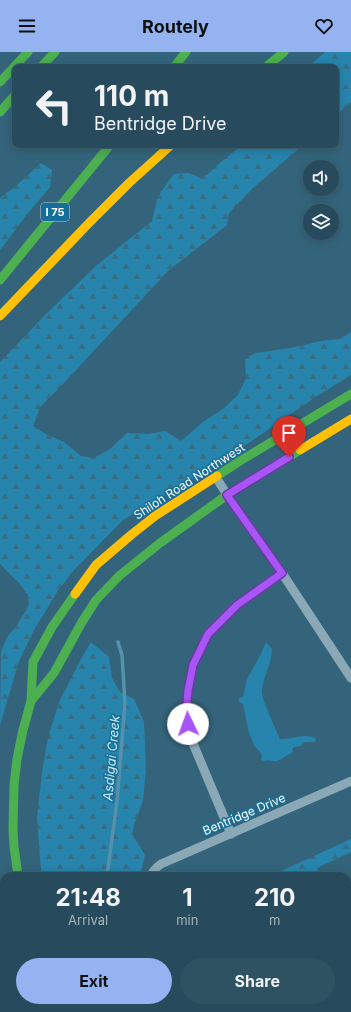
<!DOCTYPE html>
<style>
:root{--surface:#274b5c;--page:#2f5262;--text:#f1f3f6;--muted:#a4b3bb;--line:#436372;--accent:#95b2f1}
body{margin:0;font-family:Inter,sans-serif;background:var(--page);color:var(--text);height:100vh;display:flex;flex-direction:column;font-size:15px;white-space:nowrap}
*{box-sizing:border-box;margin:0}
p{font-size:13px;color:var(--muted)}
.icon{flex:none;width:22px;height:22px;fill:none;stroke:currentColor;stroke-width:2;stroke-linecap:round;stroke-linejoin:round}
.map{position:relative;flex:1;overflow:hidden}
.drawer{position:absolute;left:0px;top:820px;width:351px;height:140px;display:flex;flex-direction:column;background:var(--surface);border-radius:12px 12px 0 0;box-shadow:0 2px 10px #0003,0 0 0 1px var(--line)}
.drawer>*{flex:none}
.banner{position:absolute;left:12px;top:12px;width:327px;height:84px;border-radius:8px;box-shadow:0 2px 10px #0003,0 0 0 1px var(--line);background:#274b5c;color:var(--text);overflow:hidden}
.buttons{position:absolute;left:303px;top:108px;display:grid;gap:8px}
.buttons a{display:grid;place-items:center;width:36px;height:36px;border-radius:50%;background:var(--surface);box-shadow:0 2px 10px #0003,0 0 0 1px var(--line);font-size:20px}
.pin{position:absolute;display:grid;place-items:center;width:34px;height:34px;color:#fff;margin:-41px -17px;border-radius:50% 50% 50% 0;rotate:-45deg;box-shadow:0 0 4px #0007}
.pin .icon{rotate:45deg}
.me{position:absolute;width:44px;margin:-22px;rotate:357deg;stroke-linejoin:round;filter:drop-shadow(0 0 3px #0008)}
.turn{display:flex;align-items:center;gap:14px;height:84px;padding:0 16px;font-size:18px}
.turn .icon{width:52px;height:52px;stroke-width:2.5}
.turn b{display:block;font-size:28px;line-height:34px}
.eta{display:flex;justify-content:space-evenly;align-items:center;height:68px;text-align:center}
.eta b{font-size:24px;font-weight:700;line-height:28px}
.action{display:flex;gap:8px;margin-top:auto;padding:8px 16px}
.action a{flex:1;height:46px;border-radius:24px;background:var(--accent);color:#111;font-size:16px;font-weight:700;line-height:46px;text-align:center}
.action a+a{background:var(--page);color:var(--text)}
header{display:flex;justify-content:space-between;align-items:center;height:52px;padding:0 16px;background:var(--accent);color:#111;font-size:18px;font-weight:700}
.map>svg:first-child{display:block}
.green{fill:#2785ad}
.forest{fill:url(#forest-firs)}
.water{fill:#5691ab}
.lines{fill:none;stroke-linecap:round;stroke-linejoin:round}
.stream{stroke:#5691ab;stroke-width:3.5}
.street{stroke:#8ba8b6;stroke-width:9}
.fast{stroke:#4caf50;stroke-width:9}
.slow{stroke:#ffc107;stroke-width:9}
.route-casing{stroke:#6d37a1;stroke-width:10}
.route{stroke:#a855f7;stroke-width:7}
.labels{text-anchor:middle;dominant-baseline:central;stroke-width:3;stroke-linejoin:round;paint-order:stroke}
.shield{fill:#166f99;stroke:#b9d4e0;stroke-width:1}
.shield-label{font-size:11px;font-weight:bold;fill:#fff}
.street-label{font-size:12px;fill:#fff;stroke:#166f99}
.water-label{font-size:13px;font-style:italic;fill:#ccedfb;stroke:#166f99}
</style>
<header><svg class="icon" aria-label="menu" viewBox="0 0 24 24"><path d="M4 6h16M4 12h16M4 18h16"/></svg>Routely<svg class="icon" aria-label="heart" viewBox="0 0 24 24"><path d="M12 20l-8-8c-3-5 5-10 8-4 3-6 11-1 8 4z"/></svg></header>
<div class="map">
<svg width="351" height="960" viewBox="0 0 351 960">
<defs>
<pattern id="forest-firs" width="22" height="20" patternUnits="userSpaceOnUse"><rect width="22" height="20" fill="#2785ad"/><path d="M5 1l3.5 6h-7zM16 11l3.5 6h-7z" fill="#366e86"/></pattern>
</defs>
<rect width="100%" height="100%" fill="#34647b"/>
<!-- green -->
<path class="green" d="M266 590 272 597C272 611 264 623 262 637 260 645 276 677 280 687 293 688 304 680 316 687L315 690H304L301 694 294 695 292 697 293 700C288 702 283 707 277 709 272 710 268 707 264 709L261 708 262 704 261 701 255 695 249 681 243 652C240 650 238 650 239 646L243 645 247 627 260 604Z"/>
<!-- forest -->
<g class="forest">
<polygon points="325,0 351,0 351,50 336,64 336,15 308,15"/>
<polygon points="242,93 303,93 253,136 229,161 227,173 168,219 62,333 40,355 33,374 46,382 64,390 81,404 94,406 110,397 127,381 148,382 165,379 181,389 203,370 223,357 237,344 246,327 245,307 256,301 291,296 321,289 340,287 351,280 351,323 317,344 218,412 123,468 73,519 57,540 34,578 19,609 0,673 1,600 7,585 15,576 29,553 27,542 19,531 0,512 0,310 46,262 96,214 152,169 158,144 174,122 189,121 201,126 208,122 221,110"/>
<polygon points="41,111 52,118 50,135 28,161 0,198 0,146 17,133"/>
<polygon points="91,590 109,605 112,626 120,640 134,647 144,670 146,717 143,748 135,770 132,782 145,803 140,824 42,824 40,806 37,765 42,720 48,686 59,650 81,607"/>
<polygon points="351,787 351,800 317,816 319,824 268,824 277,821"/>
<polygon points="3,872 4,873 4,920 0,912 0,874"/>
<polygon points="85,956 133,956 134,960 87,960"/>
</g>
<!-- water -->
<polygon class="water" points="156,956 185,956 185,960 155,960"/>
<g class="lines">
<!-- stream -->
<g class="stream">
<polyline points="107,824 117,749 125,651 122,603 118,590"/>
<polyline points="129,956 130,960"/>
</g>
<!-- street -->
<g class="street">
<polyline points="216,425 227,443 282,521 351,626"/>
<polyline points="231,782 189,682 186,661 188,639 193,613 208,582 237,553 282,521"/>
<path d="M151 824C152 819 157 815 161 812L351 729"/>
<polyline points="0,845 4,845"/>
<polyline points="347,936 351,934"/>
<polyline points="308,960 311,956"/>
</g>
<!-- fast -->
<g class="fast">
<polyline points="41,15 55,0"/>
<polyline points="174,15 186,0"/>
<polyline points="266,15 284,0"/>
<polyline points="0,30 28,0"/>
<polyline points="0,60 15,43"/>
<polyline points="0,228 110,93"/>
<polyline points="217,424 240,409 351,342"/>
<polyline points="31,649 54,621 82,570 96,548 119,524 160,491 227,443 300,398"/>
<polyline points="18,824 14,795 13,777 14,733 17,707 23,678 31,649 33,610 52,575 75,542"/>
<polyline points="63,956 64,960"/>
</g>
<!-- slow -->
<g class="slow">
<polyline points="0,264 89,171 129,131 171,93"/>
<polyline points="300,398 351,367"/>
<polyline points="75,542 96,513 131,483 155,464 217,424"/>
</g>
</g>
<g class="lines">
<!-- route casing -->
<g class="route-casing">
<polyline id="route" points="188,672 186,661 188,639 193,613 208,582 237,553 282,521 227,443 289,405"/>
</g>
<!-- route -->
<use href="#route" class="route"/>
</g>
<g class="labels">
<!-- shield labels -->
<rect class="shield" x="41" y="151" width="28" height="18" rx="3"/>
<g class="shield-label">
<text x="55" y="160">I 75</text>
</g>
<!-- street labels -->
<g class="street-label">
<text transform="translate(189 429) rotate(-33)">Shiloh Road Northwest</text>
<text transform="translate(244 762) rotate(-23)">Bentridge Drive</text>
</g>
<!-- water labels -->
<g class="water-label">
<text transform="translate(111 706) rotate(-85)">Asdigai Creek</text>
</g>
</g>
</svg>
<div class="buttons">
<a><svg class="icon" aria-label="sound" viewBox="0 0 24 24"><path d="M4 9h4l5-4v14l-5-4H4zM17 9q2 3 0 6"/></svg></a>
<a><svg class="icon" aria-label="layers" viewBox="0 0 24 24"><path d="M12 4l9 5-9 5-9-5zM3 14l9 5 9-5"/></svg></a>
</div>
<div class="pin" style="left:289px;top:405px;background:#d93025"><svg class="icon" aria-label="arrive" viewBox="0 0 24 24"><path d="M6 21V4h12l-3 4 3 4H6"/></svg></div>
<svg class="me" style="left:188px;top:672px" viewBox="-20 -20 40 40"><circle r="19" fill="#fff"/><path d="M0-13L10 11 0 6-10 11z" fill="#a855f7"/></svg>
<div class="banner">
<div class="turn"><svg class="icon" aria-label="left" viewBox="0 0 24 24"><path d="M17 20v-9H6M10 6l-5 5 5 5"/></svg><div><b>110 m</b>Bentridge Drive</div></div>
</div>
<section class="drawer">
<div class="eta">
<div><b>21:48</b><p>Arrival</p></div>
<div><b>1</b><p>min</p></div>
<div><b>210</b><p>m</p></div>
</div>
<div class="action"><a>Exit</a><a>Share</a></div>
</section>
</div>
